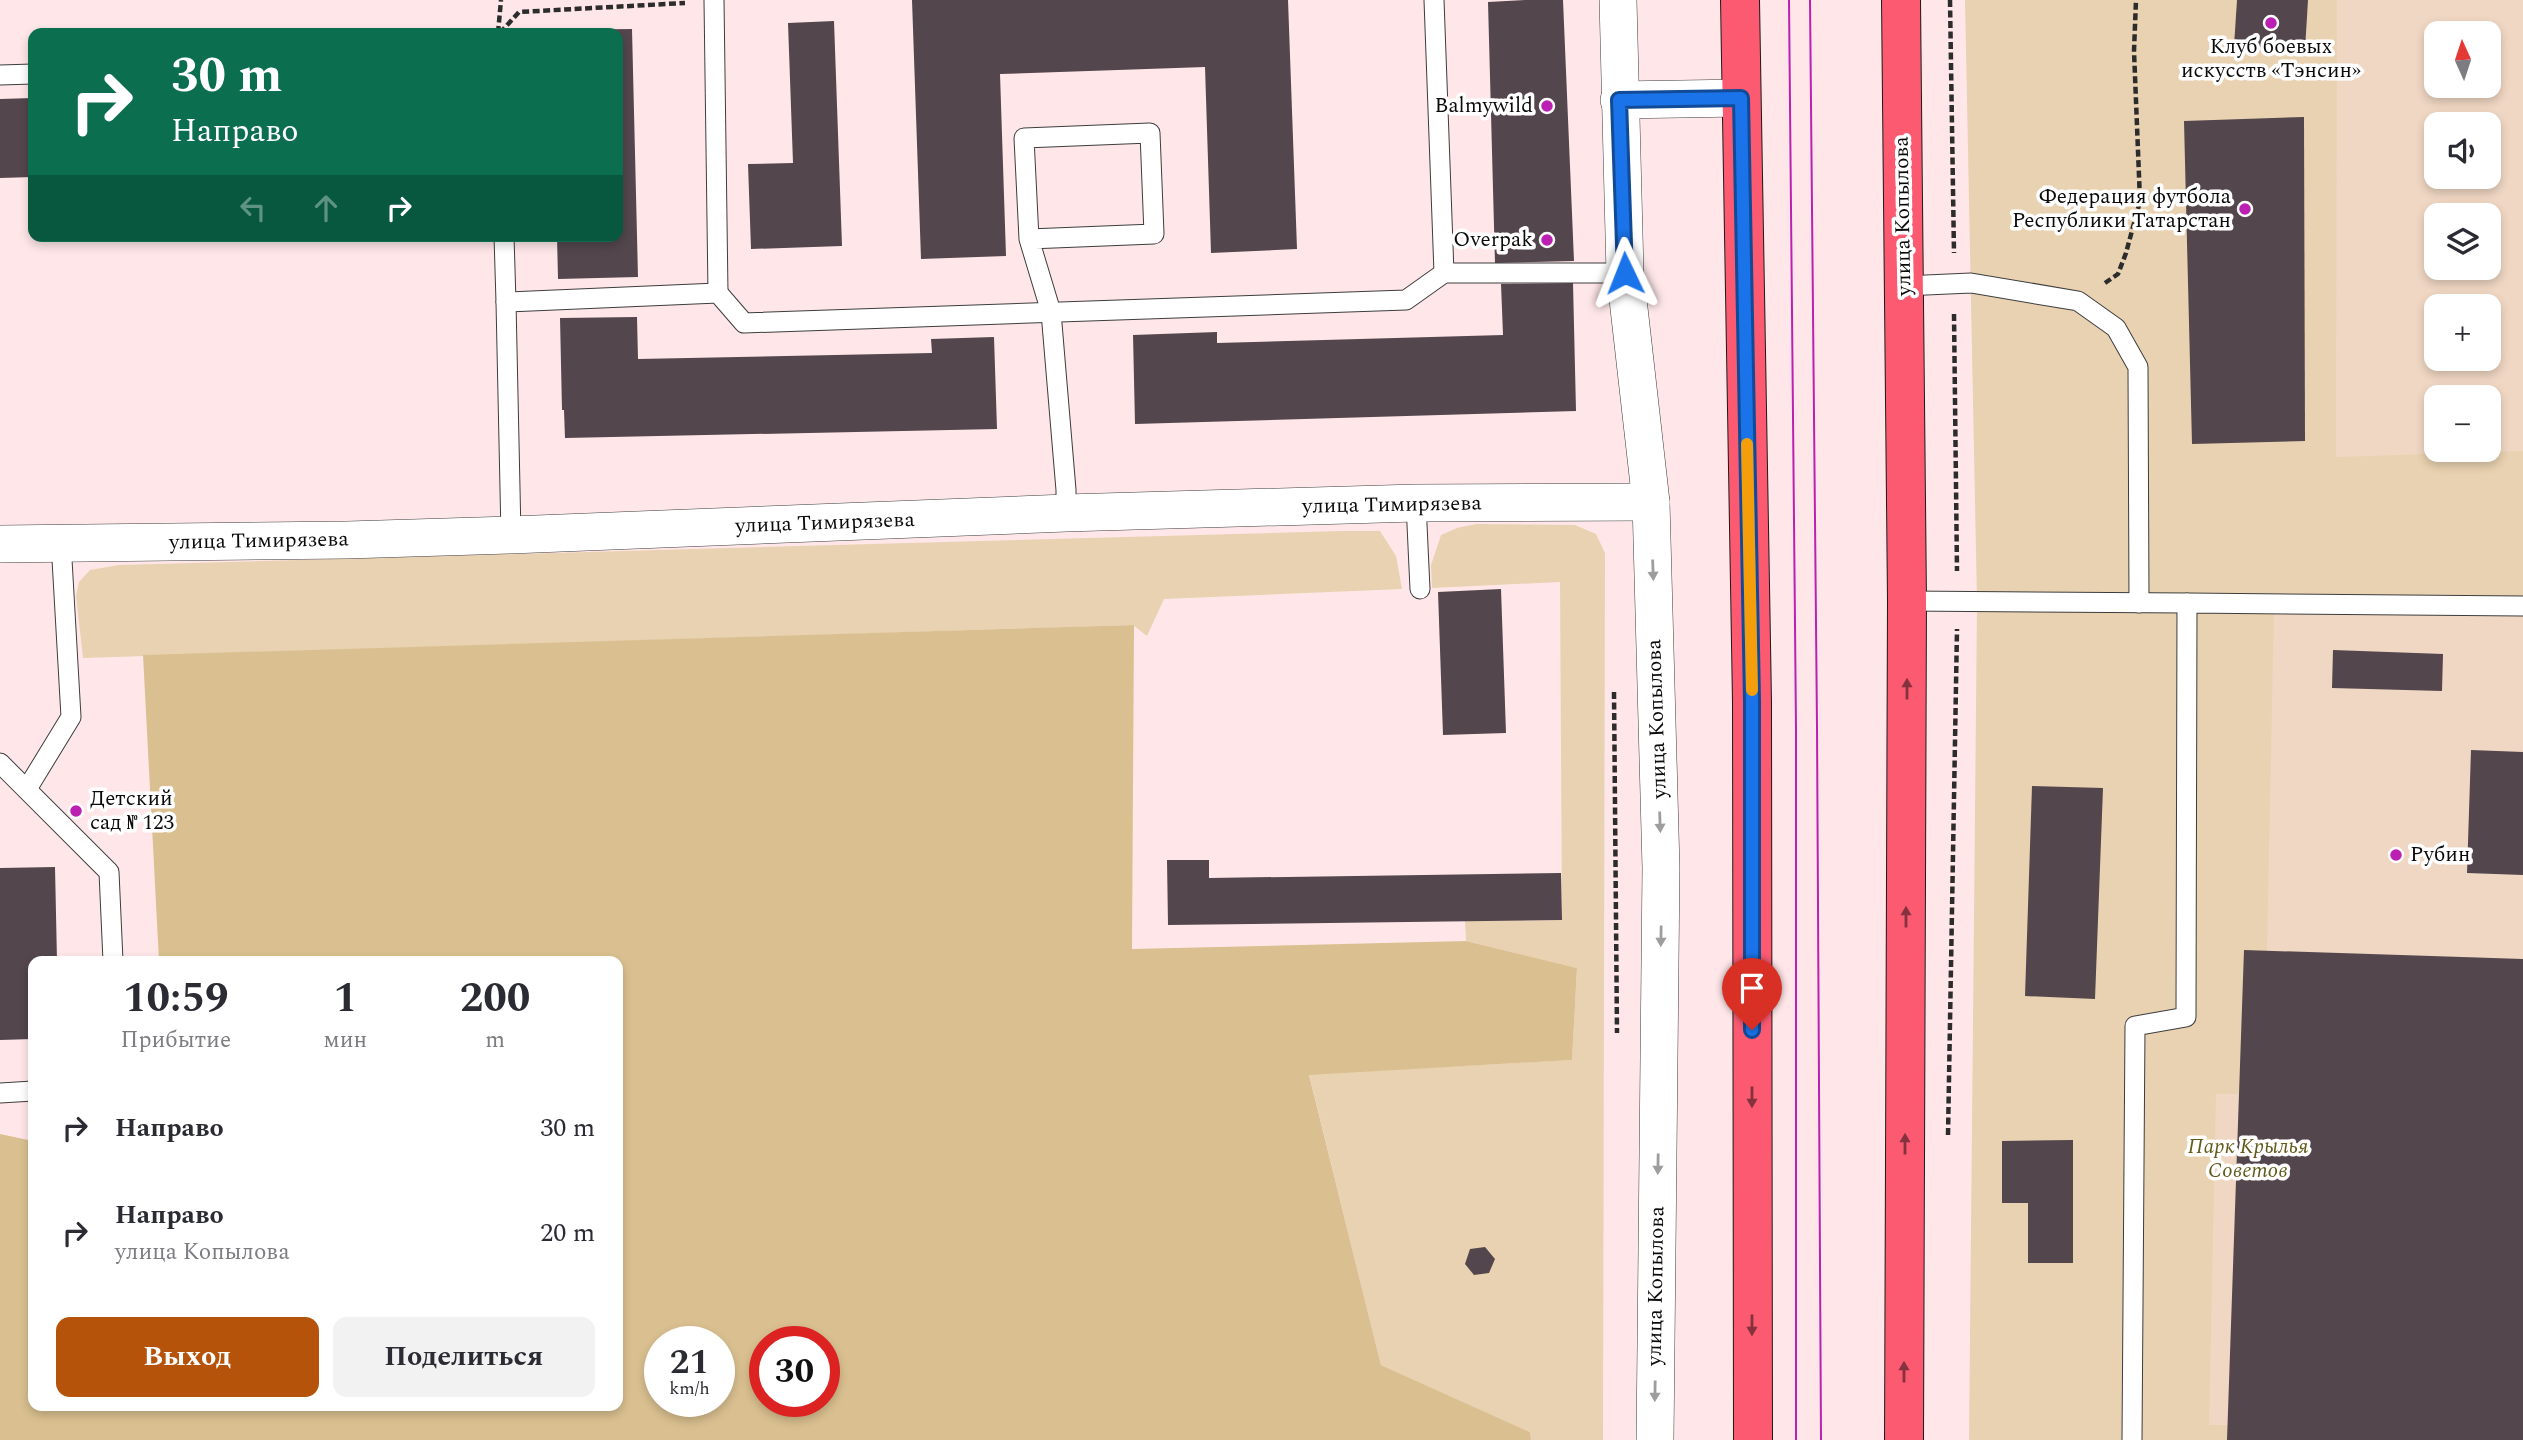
<!DOCTYPE html>
<html lang="ru">
<meta charset="utf-8">
<style>
:root{--surface:#fff;--page:#f2f2f3;--text:#2b2b33;--muted:#7c7c81;--accent:#b45309}
body{margin:0;font-family:Spectral,serif;background:var(--page);color:var(--text);height:100vh;display:flex;flex-direction:column;font-size:26px;white-space:nowrap}
*{box-sizing:border-box;margin:0}
p{font-size:23px;color:var(--muted)}
.icon{flex:none;width:38px;height:38px;fill:none;stroke:currentColor;stroke-width:2;stroke-linecap:round;stroke-linejoin:round}
.map{position:relative;flex:1;overflow:hidden}
.sheet{position:absolute;left:28px;top:956px;width:595px;height:455px;display:flex;flex-direction:column;background:var(--surface);border-radius:14px;box-shadow:0 4px 10px #0003}
.sheet>*{flex:none}
.top-card{position:absolute;left:28px;top:28px;width:595px;height:214px;border-radius:14px;box-shadow:0 4px 10px #0003;background:#0b6e4f;color:#fff;overflow:hidden}
.needle{width:46px;rotate:357deg}
.fabs{position:absolute;left:2424px;top:21px;display:grid;gap:14px}
.fabs a{display:grid;place-items:center;width:77px;height:77px;border-radius:14px;background:var(--surface);box-shadow:0 4px 10px #0003;font-size:35px}
.speed{position:absolute;left:644px;top:1326px;display:flex;gap:14px;font-size:35px;font-weight:700;text-align:center}
.speed>*{display:grid;place-content:center;width:91px;height:91px;border-radius:50%;background:var(--surface);box-shadow:0 4px 10px #0003;line-height:1}
.speed small{font-size:18px;font-weight:400}
.speed .limit{border:10px solid #d22;background:#fff;color:#111}
.pin{position:absolute;display:grid;place-items:center;width:60px;height:60px;color:#fff;margin:-72px -30px;border-radius:50% 50% 50% 0;rotate:-45deg;box-shadow:0 0 7px #0007}
.pin .icon{rotate:45deg}
.me{position:absolute;width:77px;margin:-38px;rotate:358deg;stroke-linejoin:round;filter:drop-shadow(0 0 5px #0008)}
.turn{display:flex;align-items:center;gap:24px;height:147px;padding:0 28px;font-size:32px}
.turn .icon{width:91px;height:91px;stroke-width:2.5}
.turn b{display:block;font-size:49px;line-height:60px}
.lanes{display:flex;align-items:center;height:66px;padding:0 28px;background:#0003;justify-content:center;gap:35px;direction:ltr}
.lanes .off{opacity:.35}
.eta{display:flex;justify-content:space-evenly;align-items:center;height:119px;text-align:center}
.eta b{font-size:42px;font-weight:700;line-height:49px}
.cta{display:flex;gap:14px;margin-top:auto;padding:14px 28px}
.cta a{flex:1;height:80px;border-radius:14px;background:var(--accent);color:#fff;font-size:28px;font-weight:700;line-height:80px;text-align:center}
.cta a+a{background:var(--page);color:var(--text)}
ul{padding:0;list-style:none}
li{display:flex;align-items:center;gap:21px;height:105px;padding:0 28px}
li div{flex:1}
li b{display:block;font-size:26px}
li em{font-style:normal}
.map>svg:first-child{display:block}
.green{fill:#e9d2b1;fill-rule:evenodd}
.forest{fill:#dac090;fill-rule:evenodd}
.pitch{fill:#f0d7c3;fill-rule:evenodd}
.building{fill:#53464d}
.lines{fill:none;stroke-linecap:round;stroke-linejoin:round}
.lane-casing{stroke:#3d3d3d;stroke-width:21}
.street-casing{stroke:#3d3d3d;stroke-width:38}
.primary-casing{stroke:#1b1b1b;stroke-width:40}
.path{stroke:#2c2c2c;stroke-width:4.5;stroke-dasharray:7 3.5;stroke-linecap:butt}
.lane{stroke:#fff;stroke-width:19}
.street{stroke:#fff;stroke-width:37}
.primary{stroke:#fc5a71;stroke-width:38}
.tram{stroke:#bc20b3;stroke-width:2}
.oneway{fill:#9d9d9d}
.oneway2{fill:#83323e}
.route-casing{stroke:#114b97;stroke-width:18}
.route{stroke:#1a73e8;stroke-width:12}
.slow{stroke:#f59e0b;stroke-width:12}
.poi-dot{fill:#bc20b3;stroke:#fff;stroke-width:2.5}
.labels{text-anchor:middle;dominant-baseline:central;stroke-width:7;stroke-linejoin:round;paint-order:stroke}
.poi-label{font-size:21px;fill:#0a0a0a;stroke:#fff;text-anchor:end}
.street-label{font-size:21px;fill:#0a0a0a;stroke:#fff}
.park-label{font-size:21px;font-style:italic;fill:#625a1a;stroke:#fff}
</style>
<div class="map">
<svg width="2523" height="1440" viewBox="0 0 2523 1440">
<rect width="100%" height="100%" fill="#ffe7e9"/>
<!-- green -->
<g class="green">
<path d="M1965 0H2523V1440H1969L1977 603ZM2436 33H2488V86H2436ZM2436 124H2488V177H2436ZM2436 215H2488V268H2436ZM2436 306H2488V359H2436ZM2436 397H2488V450H2436Z"/>
<polygon points="1476,524 1575,525 1596,534 1605,553 1603,1440 1531,1440 1530,1432 1381,1365 1309,1074 1572,1060 1577,968 1466,941 1465,921 1562,920 1560,582 1432,588 1431,565 1441,535 1457,528"/>
<polygon points="1341,531 1380,531 1396,556 1402,589 1164,599 1147,636 1133,625 83,658 76,596 79,582 90,570 119,565"/>
</g>
<!-- forest -->
<path class="forest" d="M1134 625 1132 949 1466 941 1577 968 1572 1060 1309 1075 1381 1365 1530 1432 1531 1440H0V1134L33 1141V1405H618V961H159L143 655ZM719 1342V1402H660V1342ZM824 1342V1402H765V1342Z"/>
<!-- pitch -->
<g class="pitch">
<path d="M2337 0H2523V451L2336 457ZM2436 33H2488V86H2436ZM2436 124H2488V177H2436ZM2436 215H2488V268H2436ZM2436 306H2488V359H2436ZM2436 397H2488V450H2436Z"/>
<polygon points="2274,611 2523,616 2523,1440 2260,1440 2260,1425 2209,1425 2216,1094 2264,1094"/>
</g>
<!-- building -->
<g class="building">
<polygon points="912,0 1288,0 1297,249 1211,253 1205,67 1000,74 1006,256 921,259"/>
<polygon points="1525,0 1563,0 1574,261 1495,263 1488,2"/>
<polygon points="2237,0 2308,0 2305,50 2234,46"/>
<polygon points="834,21 842,246 751,249 748,164 793,163 788,23"/>
<polygon points="632,29 638,277 558,279 557,236 618,236 618,33 552,33 552,30"/>
<polygon points="33,98 33,177 0,178 0,99"/>
<polygon points="2304,117 2305,441 2192,444 2184,121"/>
<polygon points="1573,283 1576,411 1135,424 1133,335 1217,332 1217,343 1503,335 1501,284"/>
<polygon points="637,317 638,359 932,353 931,339 994,337 997,429 565,438 564,410 562,410 560,318"/>
<polygon points="1501,589 1506,733 1443,735 1438,592"/>
<polygon points="2333,650 2443,654 2442,691 2332,688"/>
<polygon points="2471,750 2523,752 2523,875 2467,873"/>
<polygon points="2032,786 2103,788 2095,999 2025,996"/>
<polygon points="1167,860 1209,860 1209,878 1561,873 1562,920 1168,925"/>
<polygon points="55,867 57,961 33,961 33,1039 0,1040 0,868"/>
<polygon points="2244,950 2523,959 2523,1440 2227,1440"/>
<polygon points="2073,1140 2073,1263 2028,1263 2028,1203 2002,1203 2002,1141"/>
<polygon points="1485,1247 1495,1259 1489,1273 1474,1275 1465,1264 1470,1249"/>
</g>
<g class="lines">
<!-- lane casing -->
<g class="lane-casing">
<g id="lane">
<polyline points="714,0 718,293"/>
<polyline points="1434,0 1444,273"/>
<polyline points="0,75 33,74"/>
<polyline points="504,236 506,302"/>
<polyline points="1029,239 1154,234 1150,133 1024,138 1029,239 1051,312 1066,490 1066,513"/>
<polyline points="1904,286 1971,283 2078,301 2116,328 2138,367 2139,603"/>
<polyline points="1416,503 1420,589"/>
<polyline points="511,535 506,302 718,293 744,323 1406,300 1444,273 1625,273"/>
<polyline points="1907,601 2187,603"/>
<polyline points="0,763 109,872 113,961"/>
<polyline points="27,789 71,717 61,542"/>
<polyline points="0,1093 33,1091"/>
<polyline points="2132,1440 2135,1026 2186,1017 2187,603 2523,606"/>
</g>
</g>
<!-- street casing -->
<g class="street-casing">
<g id="street">
<polyline points="1618,0 1625,273 1651,502 1661,868 1655,1440"/>
<polyline points="1619,100 1741,98"/>
<polyline points="0,544 347,540 511,535 1066,513 1416,503 1651,502"/>
</g>
</g>
<!-- primary casing -->
<g class="primary-casing">
<g id="primary">
<polyline points="1740,0 1752,702 1753,1440"/>
<polyline points="1901,0 1907,601 1904,1440"/>
</g>
</g>
<!-- path -->
<g class="path">
<polyline points="1950,0 1954,253"/>
<polyline points="498,33 501,0"/>
<polyline points="500,33 519,12 685,3"/>
<polyline points="2105,283 2118,274 2126,253 2140,201 2134,51 2136,0"/>
<polyline points="1954,314 1957,571"/>
<polyline points="1614,692 1617,1033"/>
<polyline points="1948,1135 1957,629"/>
</g>
<!-- lane -->
<use href="#lane" class="lane"/>
<!-- street -->
<use href="#street" class="street"/>
<!-- primary -->
<use href="#primary" class="primary"/>
<!-- tram -->
<g class="tram">
<polyline points="1789,0 1796,729 1796,1440"/>
<polyline points="1810,0 1817,727 1821,1440"/>
</g>
</g>
<!-- one-way arrows -->
<defs><path id="oneway-solid" d="M-6-.8H1V-3.2L6.5 0L1 3.2V.8H-6Z" transform="scale(1.75)"/></defs>
<g class="oneway">
<use href="#oneway-solid" transform="translate(1653 570) rotate(88)"/>
<use href="#oneway-solid" transform="translate(1660 822) rotate(88)"/>
<use href="#oneway-solid" transform="translate(1661 936) rotate(91)"/>
<use href="#oneway-solid" transform="translate(1658 1164) rotate(91)"/>
<use href="#oneway-solid" transform="translate(1655 1391) rotate(91)"/>
</g>
<g class="oneway2">
<use href="#oneway-solid" transform="translate(1907 689) rotate(-90)"/>
<use href="#oneway-solid" transform="translate(1906 917) rotate(-90)"/>
<use href="#oneway-solid" transform="translate(1752 1097) rotate(90)"/>
<use href="#oneway-solid" transform="translate(1905 1144) rotate(-90)"/>
<use href="#oneway-solid" transform="translate(1752 1325) rotate(90)"/>
<use href="#oneway-solid" transform="translate(1904 1372) rotate(-90)"/>
</g>
<g class="lines">
<!-- route casing -->
<g class="route-casing">
<polyline id="route" points="1625,273 1619,100 1741,98 1752,702 1752,1030"/>
</g>
<!-- route -->
<use href="#route" class="route"/>
<!-- slow -->
<polyline class="slow" points="1747,444 1752,690"/>
</g>
<!-- markers -->
<g class="poi-dot">
<circle cx="2271" cy="23" r="7"/>
<circle cx="1547" cy="106" r="7"/>
<circle cx="2245" cy="209" r="7"/>
<circle cx="1547" cy="240" r="7"/>
<circle cx="76" cy="811" r="7"/>
<circle cx="2396" cy="855" r="7"/>
</g>
<g class="labels">
<!-- poi labels -->
<g class="poi-label">
<text x="2271" y="47" text-anchor="middle">Клуб боевых<tspan x="2271" dy="24">искусств «Тэнсин»</tspan></text>
<text x="1533" y="106">Balmywild</text>
<text x="2231" y="197">Федерация футбола<tspan x="2231" dy="24">Республики Татарстан</tspan></text>
<text x="1533" y="240">Overpak</text>
<text x="90" y="799" text-anchor="start">Детский<tspan x="90" dy="24">сад № 123</tspan></text>
<text x="2410" y="855" text-anchor="start">Рубин</text>
</g>
<!-- street labels -->
<g class="street-label">
<text transform="translate(1903 216) rotate(-91)">улица Копылова</text>
<text transform="translate(1392 505) rotate(-1)">улица Тимирязева</text>
<text transform="translate(825 523) rotate(-2)">улица Тимирязева</text>
<text transform="translate(259 541) rotate(-1)">улица Тимирязева</text>
<text transform="translate(1657 719) rotate(-92)">улица Копылова</text>
<text transform="translate(1656 1286) rotate(-89)">улица Копылова</text>
</g>
<!-- park labels -->
<g class="park-label">
<text x="2248" y="1147">Парк Крылья<tspan x="2248" dy="24">Советов</tspan></text>
</g>
</g>
</svg>
<div class="fabs">
<a><svg class="needle" viewBox="-14 -14 28 28"><path d="M0-13l5 13h-10z" fill="#e53935"/><path d="M0 13l5-13h-10z" fill="#7c7c81"/></svg></a>
<a><svg class="icon" aria-label="sound" viewBox="0 0 24 24"><path d="M4 9h4l5-4v14l-5-4H4zM17 9q2 3 0 6"/></svg></a>
<a><svg class="icon" aria-label="layers" viewBox="0 0 24 24"><path d="M12 4l9 5-9 5-9-5zM3 14l9 5 9-5"/></svg></a>
<a>+</a>
<a>−</a>
</div>
<div class="speed"><div>21<small>km/h</small></div><div class="limit">30</div></div>
<div class="pin" style="left:1752px;top:1030px;background:#d93025"><svg class="icon" aria-label="arrive" viewBox="0 0 24 24"><path d="M6 21V4h12l-3 4 3 4H6"/></svg></div>
<svg class="me" style="left:1625px;top:273px" viewBox="-20 -20 40 40"><path d="M0-17L14 15 0 8-14 15z" fill="#1a73e8" stroke="#fff" stroke-width="4"/></svg>
<div class="top-card">
<div class="turn"><svg class="icon" aria-label="right" viewBox="0 0 24 24"><path d="M7 20v-9h11M14 6l5 5-5 5"/></svg><div><b>30 m</b>Направо</div></div>
<div class="lanes"><svg class="icon off" aria-label="left" viewBox="0 0 24 24"><path d="M17 20v-9H6M10 6l-5 5 5 5"/></svg><svg class="icon off" aria-label="ahead" viewBox="0 0 24 24"><path d="M12 20V5M6 11l6-6 6 6"/></svg><svg class="icon" aria-label="right" viewBox="0 0 24 24"><path d="M7 20v-9h11M14 6l5 5-5 5"/></svg></div>
</div>
<section class="sheet">
<div class="eta">
<div><b>10:59</b><p>Прибытие</p></div>
<div><b>1</b><p>мин</p></div>
<div><b>200</b><p>m</p></div>
</div>
<ul>
<li><svg class="icon" aria-label="right" viewBox="0 0 24 24"><path d="M7 20v-9h11M14 6l5 5-5 5"/></svg><div><b>Направо</b></div><em>30 m</em></li>
<li><svg class="icon" aria-label="right" viewBox="0 0 24 24"><path d="M7 20v-9h11M14 6l5 5-5 5"/></svg><div><b>Направо</b><p>улица Копылова</p></div><em>20 m</em></li>
</ul>
<div class="cta"><a>Выход</a><a>Поделиться</a></div>
</section>
</div>
